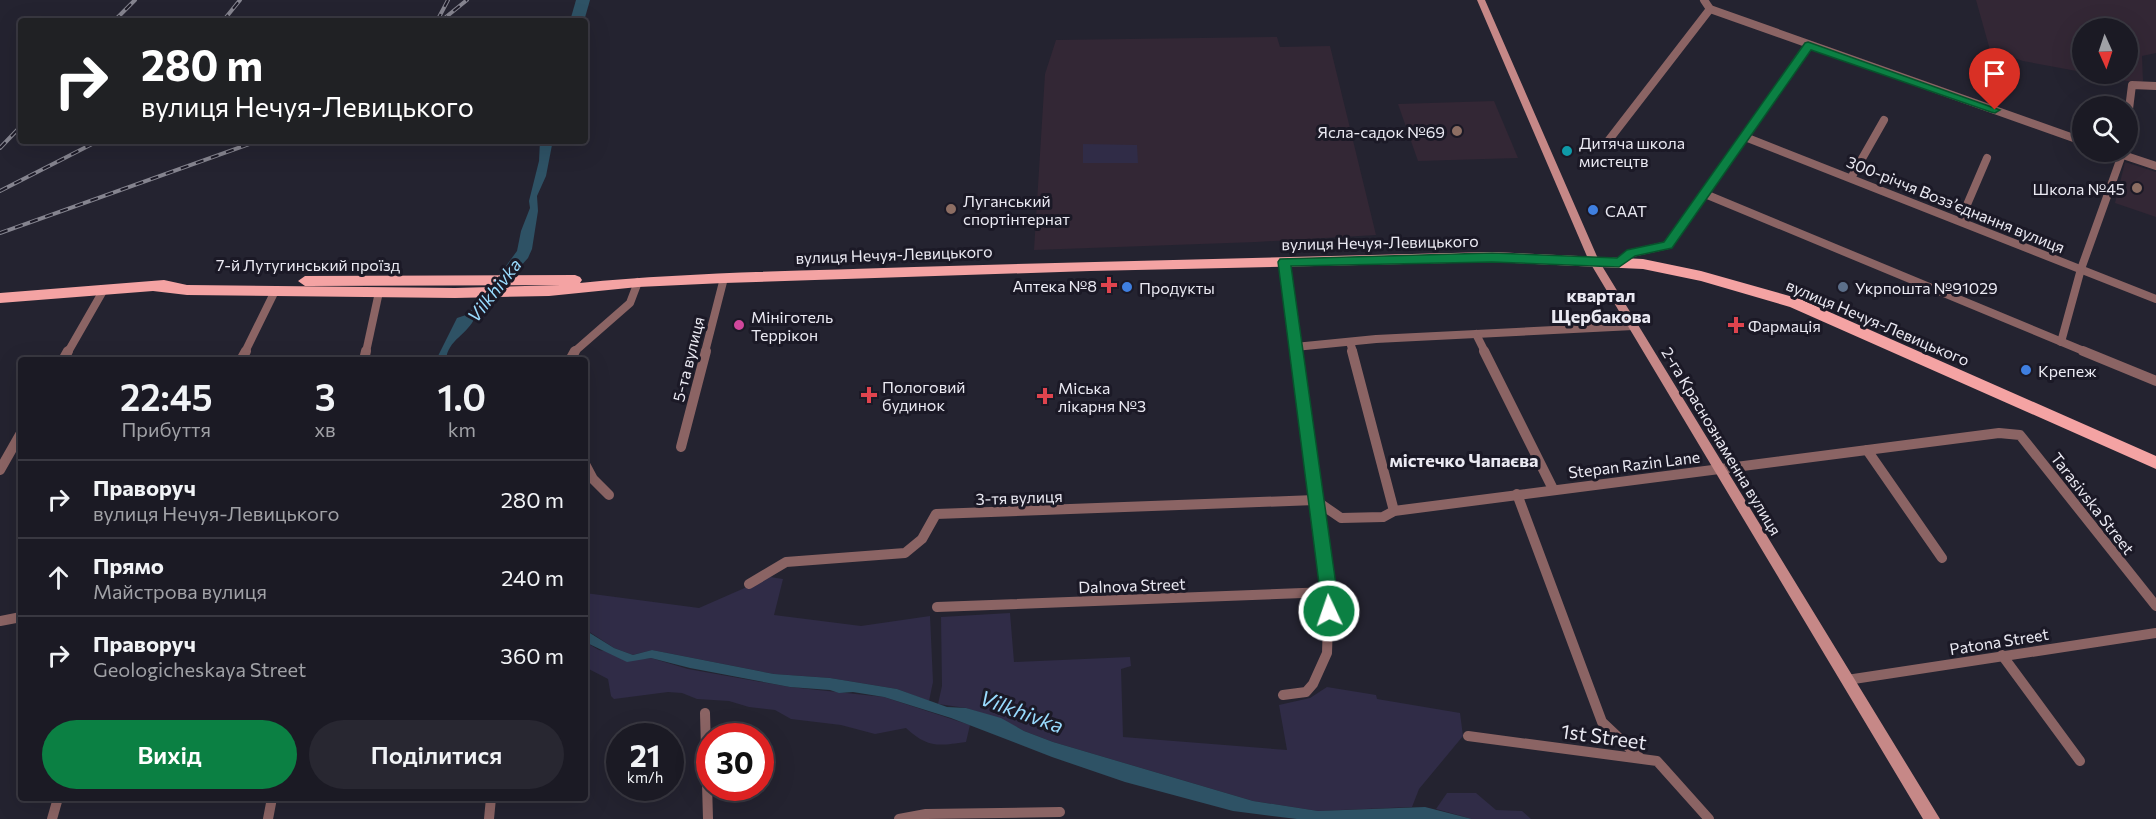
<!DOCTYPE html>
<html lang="uk">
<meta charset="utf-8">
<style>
:root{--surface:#1b1a24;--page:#282731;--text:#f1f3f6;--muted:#a0a1a6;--line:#393841;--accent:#0b8043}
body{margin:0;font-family:Commissioner,sans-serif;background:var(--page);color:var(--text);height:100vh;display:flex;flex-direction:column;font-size:22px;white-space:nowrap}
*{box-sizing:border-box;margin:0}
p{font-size:20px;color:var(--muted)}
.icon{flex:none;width:33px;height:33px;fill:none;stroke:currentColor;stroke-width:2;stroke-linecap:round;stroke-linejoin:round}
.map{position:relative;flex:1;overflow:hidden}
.details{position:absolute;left:18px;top:357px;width:570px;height:444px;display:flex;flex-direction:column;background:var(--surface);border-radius:6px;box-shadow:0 6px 24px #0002,0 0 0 2px var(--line)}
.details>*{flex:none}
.hud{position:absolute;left:18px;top:18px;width:570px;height:126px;border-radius:6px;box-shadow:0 6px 24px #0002,0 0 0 2px var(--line);background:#202124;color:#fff;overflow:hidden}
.needle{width:39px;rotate:177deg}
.fabs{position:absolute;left:2072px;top:18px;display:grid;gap:12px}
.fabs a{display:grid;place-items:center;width:66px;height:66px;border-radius:50%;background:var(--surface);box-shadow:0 6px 24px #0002,0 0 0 2px var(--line);font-size:30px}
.speed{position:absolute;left:606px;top:723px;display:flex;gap:12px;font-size:30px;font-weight:700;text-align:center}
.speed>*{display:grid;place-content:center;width:78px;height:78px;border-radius:50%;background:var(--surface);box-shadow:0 6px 24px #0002,0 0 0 2px var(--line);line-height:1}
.speed small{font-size:15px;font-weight:400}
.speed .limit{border:9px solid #d22;background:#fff;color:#111}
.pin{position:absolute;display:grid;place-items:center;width:51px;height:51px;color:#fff;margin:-62px -26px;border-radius:50% 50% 50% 0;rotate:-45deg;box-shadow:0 0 6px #0007}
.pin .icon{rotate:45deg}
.me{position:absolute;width:66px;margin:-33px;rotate:357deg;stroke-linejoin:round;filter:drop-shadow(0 0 4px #0008)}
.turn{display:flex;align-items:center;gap:21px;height:126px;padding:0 24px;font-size:27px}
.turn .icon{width:78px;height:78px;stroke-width:2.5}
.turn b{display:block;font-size:42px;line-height:51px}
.eta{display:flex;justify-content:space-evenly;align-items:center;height:102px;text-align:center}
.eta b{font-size:36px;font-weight:600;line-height:42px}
.primary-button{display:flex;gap:12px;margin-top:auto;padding:12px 24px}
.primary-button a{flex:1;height:69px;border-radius:36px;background:var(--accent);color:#fff;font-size:24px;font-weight:600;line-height:69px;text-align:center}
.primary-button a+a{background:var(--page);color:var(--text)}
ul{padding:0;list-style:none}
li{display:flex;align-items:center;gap:18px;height:78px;padding:0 24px;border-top:2px solid var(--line)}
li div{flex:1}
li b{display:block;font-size:22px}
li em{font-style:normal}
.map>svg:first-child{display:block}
.education{fill:#332735}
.green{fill:#302c47}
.water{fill:#2e5265}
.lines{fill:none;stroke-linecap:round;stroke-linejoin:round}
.river{fill:#2e5265;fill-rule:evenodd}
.street-far1{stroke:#8b6464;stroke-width:8}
.street{stroke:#8b6464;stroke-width:10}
.secondary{fill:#c68887;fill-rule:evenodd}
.primary{fill:#f4a3a3;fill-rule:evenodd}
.rail-casing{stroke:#85848f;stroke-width:4}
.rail{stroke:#1b1926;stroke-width:2;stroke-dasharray:8;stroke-linecap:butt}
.route{fill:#0b8043;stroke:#07532c;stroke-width:1.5}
.education-dot{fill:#8d6e63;stroke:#1b1926;stroke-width:2}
.culture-dot{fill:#0f9aa8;stroke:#1b1926;stroke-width:2}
.shop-dot{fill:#3f7fe0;stroke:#1b1926;stroke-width:2}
.health-dot{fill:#e0444e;stroke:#1b1926;stroke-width:2}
.service-dot{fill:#5c6f8a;stroke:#1b1926;stroke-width:2}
.hotel-dot{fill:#d1479c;stroke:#1b1926;stroke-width:2}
.labels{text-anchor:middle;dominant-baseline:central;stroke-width:6;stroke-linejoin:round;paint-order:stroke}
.poi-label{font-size:16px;fill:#eae9f2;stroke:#1b1926;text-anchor:start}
.street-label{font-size:16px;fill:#eae9f2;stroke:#1b1926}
.water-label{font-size:18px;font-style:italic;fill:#99dbfe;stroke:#1b1926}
.neighbourhood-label{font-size:18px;font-weight:bold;fill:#eae9f2;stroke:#1b1926}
.near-street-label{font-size:20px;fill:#eae9f2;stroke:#1b1926}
.near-water-label{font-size:21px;font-style:italic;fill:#99dbfe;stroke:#1b1926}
</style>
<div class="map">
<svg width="2156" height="819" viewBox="0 0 2156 819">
<rect width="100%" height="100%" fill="#242330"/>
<!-- education -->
<g class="education">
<polygon points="1976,0 2156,0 2156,53 2142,56 2143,81 2138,83 2091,74 2127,74 2127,28 2082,28 2082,72 2023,61 1990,50"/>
<polygon points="1277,37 1280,47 1330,46 1376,235 1256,242 1034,250 1045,74 1056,40"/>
<polygon points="1494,101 1518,158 1418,161 1398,104"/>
<polygon points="2125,162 2156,172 2156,217 2115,203"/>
</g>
<!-- green -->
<g class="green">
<polygon points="1083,144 1137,145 1138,163 1083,163"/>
<polygon points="770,577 783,579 774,615 861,626 930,616 933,682 929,701 897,689 830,678 774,674 652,650 633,655 614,648 585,629 585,593 699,608"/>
<polygon points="1010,613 1014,662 1130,657 1131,666 1121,669 1123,737 1287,750 1279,705 1310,698 1327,687 1376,695 1377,699 1460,713 1463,736 1419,789 1412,807 1318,811 1253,801 1053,742 1024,731 1003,720 966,708 938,704 942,686 941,617"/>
<path d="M585 642 599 650 644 659 651 658 688 669 790 687 884 697 970 725 966 742C937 746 928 748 906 728L875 734 841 725 791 719 775 710 749 707 729 701 697 699 682 693 668 692 614 699 611 696 608 679 585 667Z"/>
<polygon points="1447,793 1476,793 1496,810 1522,811 1531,819 1472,819 1436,809"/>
</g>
<!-- water -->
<g class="water">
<path d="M540 141H551L552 145 546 176 537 196 538 211 532 249 528 258 475 317C468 335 448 339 446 360H436L457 318 466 315 478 304 517 251 521 231 530 208 529 201 539 161Z"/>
<polygon points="585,630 614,648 633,655 652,650 774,674 830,678 897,689 947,707 966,708 1001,718 1024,731 1053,742 1253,801 1318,811 1425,807 1472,819 1297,819 1233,811 1125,782 1052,757 951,718 884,697 853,692 839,693 830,690 790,687 690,668 651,658 627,662 585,642"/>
</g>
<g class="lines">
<!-- river -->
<polygon class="river" points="576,0 590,0 584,21 570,21"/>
<!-- street-far1 -->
<g class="street-far1">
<polyline points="1704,0 1710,9 2082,141"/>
<polyline points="2127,125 2132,85 2156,86"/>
<polyline points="1745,137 2156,299"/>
<polyline points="1605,145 1710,9"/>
<polyline points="2114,152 2156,166"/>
<polyline points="1851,178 1884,120"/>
<polyline points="1705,194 2086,352"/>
<polyline points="1960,221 1987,158"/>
<polyline points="1284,262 1296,352"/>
<polyline points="1619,263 1632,253 1668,245 1808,45"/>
<polyline points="1476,334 1485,352"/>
<polyline points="1350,342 1353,352"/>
<polyline points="2061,342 2081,269 2123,152"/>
<polyline points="1295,347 1376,339 1633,326"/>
<polyline points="68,352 103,291"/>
<polyline points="245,352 275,291"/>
<polyline points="366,352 379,292"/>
<polyline points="574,352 630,303 638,282"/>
<polyline points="705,352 724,278"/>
</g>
<!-- street -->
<g class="street">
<polyline points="1352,351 1394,511"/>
<polyline points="1484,351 1553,489"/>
<polyline points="2083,351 2156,381"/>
<polyline points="63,360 68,351"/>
<polyline points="241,360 246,351"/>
<polyline points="364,360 366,351"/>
<polyline points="570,360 575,351"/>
<polyline points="681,447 706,351"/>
<polyline points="1867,450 1942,558"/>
<polyline points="585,464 593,479 609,495"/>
<polyline points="0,470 21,433"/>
<polyline points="1517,494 1602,722 1639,757"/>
<polyline points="749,584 786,562 905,553 922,539 936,514 1315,500 1341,518 1383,517 1394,511 1999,433 2020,435 2156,606"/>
<polyline points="937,607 1329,592"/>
<polyline points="0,621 21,617"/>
<polyline points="2002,655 2080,761"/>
<polyline points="1847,680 2156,633"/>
<polyline points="1283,695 1306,692 1313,684 1327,653 1329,592 1296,351"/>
<polyline points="705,713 708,819"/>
<polyline points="1468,736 1657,761 1709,819"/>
<polyline points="52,819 58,798"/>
<polyline points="268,819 272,798"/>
<polyline points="489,819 491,798"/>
<polyline points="899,819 926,814 1060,812"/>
</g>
<!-- secondary -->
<polygon class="secondary" points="1477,0 1485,0 1599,261 1940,819 1923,819 1589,261"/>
<!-- primary -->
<path class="primary" d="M1492 252 1643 259 1701 271 1800 299 2156 456V469L1790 307 1701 281 1643 269 1492 262 1090 271 724 283 638 287 549 296 455 298 187 295 153 291 0 303V293L164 280 187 285 455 288 561 285 305 286 298 281 305 276 575 275 580 277 582 280 580 283C691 272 803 271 914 267 1107 261 1299 257 1492 252Z"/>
<!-- rail casing -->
<g class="rail-casing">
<g id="rail">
<polyline points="114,21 135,0"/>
<polyline points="223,21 240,0"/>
<polyline points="437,21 448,0"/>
<polyline points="441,21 467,0"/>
<polyline points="0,148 21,126"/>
<polyline points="0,191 98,141"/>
<polyline points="0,233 258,141"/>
</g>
</g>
<!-- rail -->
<use href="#rail" class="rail"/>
</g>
<!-- route -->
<polygon class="route" points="1808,42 2000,110 1995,113 1991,112 1811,50 1672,248 1635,256 1619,267 1492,262 1291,266 1337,592 1334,615 1329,618 1323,615 1278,262 1280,259 1492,253 1617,258 1627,250 1664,242 1805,43"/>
<!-- markers -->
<g class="education-dot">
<circle cx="1457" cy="131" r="6"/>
<circle cx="2137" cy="188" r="6"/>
<circle cx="951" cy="209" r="6"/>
</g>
<circle class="culture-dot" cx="1567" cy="151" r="6"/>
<g class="shop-dot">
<circle cx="1593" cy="210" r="6"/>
<circle cx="1127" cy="287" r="6"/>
<circle cx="2026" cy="370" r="6"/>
</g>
<g class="health-dot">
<path d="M1106 276h6v6h6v6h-6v6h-6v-6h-6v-6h6z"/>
<path d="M1733 316h6v6h6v6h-6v6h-6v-6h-6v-6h6z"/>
<path d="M866 386h6v6h6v6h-6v6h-6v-6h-6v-6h6z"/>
<path d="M1042 387h6v6h6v6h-6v6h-6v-6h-6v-6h6z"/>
</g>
<circle class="service-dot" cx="1843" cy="287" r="6"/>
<circle class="hotel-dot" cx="739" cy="325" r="6"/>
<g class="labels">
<!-- poi labels -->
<g class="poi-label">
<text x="1445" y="131" text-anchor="end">Ясла-садок №69</text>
<text x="1579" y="142">Дитяча школа<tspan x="1579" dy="18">мистецтв</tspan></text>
<text x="2125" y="188" text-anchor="end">Школа №45</text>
<text x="963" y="200">Луганський<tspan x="963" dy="18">спортінтернат</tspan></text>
<text x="1605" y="210">СААТ</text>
<text x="1097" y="285" text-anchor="end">Аптека №8</text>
<text x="1139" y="287">Продукты</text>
<text x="1855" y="287">Укрпошта №91029</text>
<text x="751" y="316">Мініготель<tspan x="751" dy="18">Террікон</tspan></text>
<text x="1748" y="325">Фармація</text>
<text x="2038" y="370">Крепеж</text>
<text x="882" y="386">Пологовий<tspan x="882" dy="18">будинок</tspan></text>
<text x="1058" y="387">Міська<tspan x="1058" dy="18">лікарня №3</tspan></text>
</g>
<!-- street labels -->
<g class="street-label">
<text transform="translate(1956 204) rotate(22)">300-річчя Возз’єднання вулиця</text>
<text transform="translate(1380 242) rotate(-1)">вулиця Нечуя-Левицького</text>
<text transform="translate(894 254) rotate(-2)">вулиця Нечуя-Левицького</text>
<text x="308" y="264">7-й Лутугинський проїзд</text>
<text transform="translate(1878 322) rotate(23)">вулиця Нечуя-Левицького</text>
<text transform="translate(688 359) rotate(-76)">5-та вулиця</text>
<text transform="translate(1722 441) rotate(59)">2-га Краснознаменна вулиця</text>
<text transform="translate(1634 464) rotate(-7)">Stepan Razin Lane</text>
<text transform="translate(1019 497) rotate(-2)">3-тя вулиця</text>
<text transform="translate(2093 503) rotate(52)">Tarasivska Street</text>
<text transform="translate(1132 585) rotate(-2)">Dalnova Street</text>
<text transform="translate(1999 641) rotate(-9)">Patona Street</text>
</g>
<!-- water labels -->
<g class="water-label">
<text transform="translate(494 290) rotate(-52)">Vilkhivka</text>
</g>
<!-- neighbourhood labels -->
<g class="neighbourhood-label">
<text x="1601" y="295">квартал<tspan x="1601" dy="21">Щербакова</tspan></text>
<text x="1464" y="460">містечко Чапаєва</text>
</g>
<!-- near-street labels -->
<g class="near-street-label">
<text transform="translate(1604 736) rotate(8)">1st Street</text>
</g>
<!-- near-water labels -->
<g class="near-water-label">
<text transform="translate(1022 711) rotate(20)">Vilkhivka</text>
</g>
</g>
</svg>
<div class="fabs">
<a><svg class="needle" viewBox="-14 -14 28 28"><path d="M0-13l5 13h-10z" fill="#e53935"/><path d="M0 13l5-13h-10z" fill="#a0a1a6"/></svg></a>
<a><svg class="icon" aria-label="search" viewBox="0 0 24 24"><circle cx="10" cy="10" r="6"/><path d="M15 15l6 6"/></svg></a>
</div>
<div class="speed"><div>21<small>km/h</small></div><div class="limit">30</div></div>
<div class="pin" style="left:1995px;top:110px;background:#d93025"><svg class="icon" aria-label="arrive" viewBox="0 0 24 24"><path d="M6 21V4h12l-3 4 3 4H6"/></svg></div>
<svg class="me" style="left:1329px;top:611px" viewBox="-20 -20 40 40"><circle r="17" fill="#0b8043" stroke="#fff" stroke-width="3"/><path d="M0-11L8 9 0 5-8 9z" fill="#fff"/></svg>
<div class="hud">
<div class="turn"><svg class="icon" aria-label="right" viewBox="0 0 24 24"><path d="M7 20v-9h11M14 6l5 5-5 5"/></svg><div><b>280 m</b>вулиця Нечуя-Левицького</div></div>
</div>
<section class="details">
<div class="eta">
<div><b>22:45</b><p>Прибуття</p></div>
<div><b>3</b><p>хв</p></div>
<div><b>1.0</b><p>km</p></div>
</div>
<ul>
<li><svg class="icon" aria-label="right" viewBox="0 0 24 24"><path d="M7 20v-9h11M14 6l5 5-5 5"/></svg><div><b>Праворуч</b><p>вулиця Нечуя-Левицького</p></div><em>280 m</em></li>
<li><svg class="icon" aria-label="ahead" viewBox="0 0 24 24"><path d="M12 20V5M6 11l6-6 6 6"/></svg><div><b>Прямо</b><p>Майстрова вулиця</p></div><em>240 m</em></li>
<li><svg class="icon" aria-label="right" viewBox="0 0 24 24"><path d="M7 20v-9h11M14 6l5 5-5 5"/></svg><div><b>Праворуч</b><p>Geologicheskaya Street</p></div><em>360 m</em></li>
</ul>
<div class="primary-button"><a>Вихід</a><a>Поділитися</a></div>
</section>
</div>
